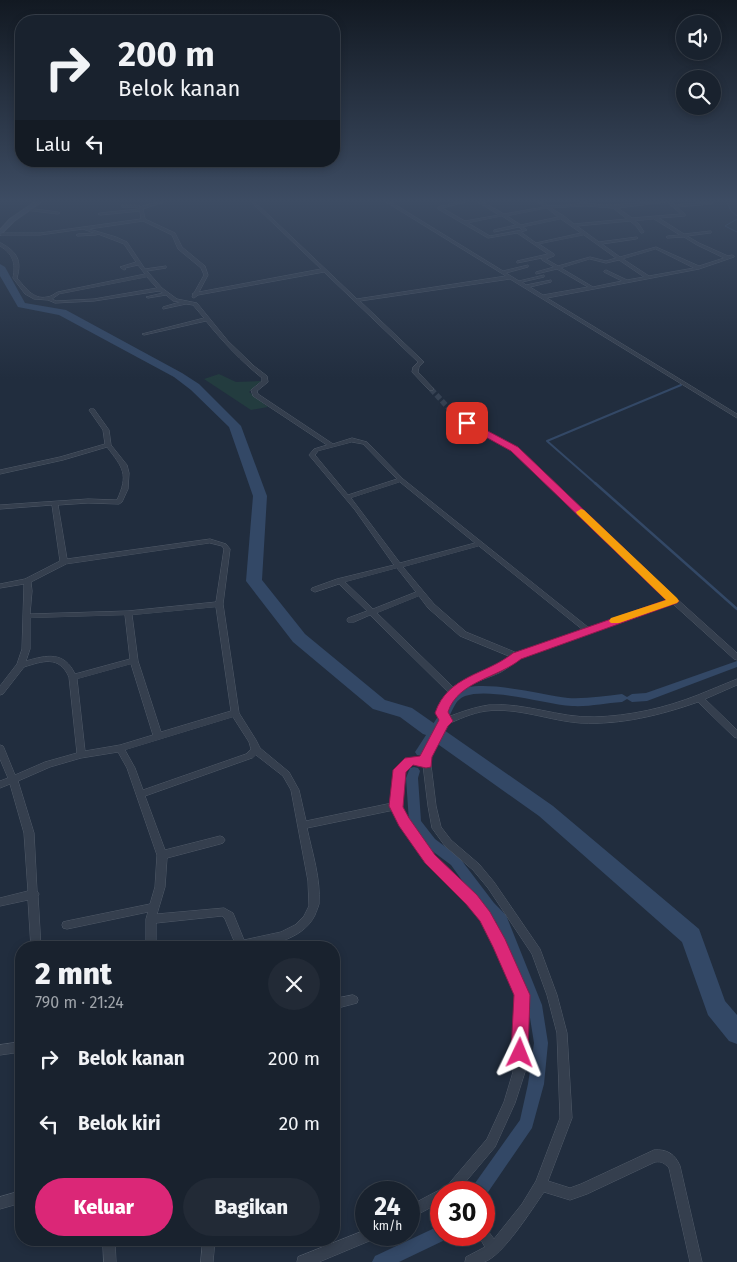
<!DOCTYPE html>
<html lang="id">
<meta charset="utf-8">
<style>
:root{--surface:#19222e;--page:#222a36;--text:#f1f3f6;--muted:#9fa4aa;--line:#373f4a;--accent:#db2777}
body{margin:0;font-family:"Fira Sans",sans-serif;background:var(--page);color:var(--text);height:100vh;display:flex;flex-direction:column;font-size:19px;white-space:nowrap}
*{box-sizing:border-box;margin:0}
p{font-size:16px;color:var(--muted)}
.icon{flex:none;width:28px;height:28px;fill:none;stroke:currentColor;stroke-width:2;stroke-linecap:round;stroke-linejoin:round}
.map{position:relative;flex:1;overflow:hidden}
.panel{position:absolute;left:15px;top:941px;width:325px;height:305px;display:flex;flex-direction:column;background:var(--surface);border-radius:20px;box-shadow:0 2px 8px #0003,0 0 0 1px var(--line)}
.panel>*{flex:none}
.guide{position:absolute;left:15px;top:15px;width:325px;height:152px;border-radius:20px;box-shadow:0 2px 8px #0003,0 0 0 1px var(--line);background:#19222e;color:var(--text);overflow:hidden}
.buttons{position:absolute;left:676px;top:15px;display:grid;gap:10px}
.buttons a{display:grid;place-items:center;width:45px;height:45px;border-radius:50%;background:var(--surface);box-shadow:0 2px 8px #0003,0 0 0 1px var(--line);font-size:25px}
.speed{position:absolute;left:355px;top:1181px;display:flex;gap:10px;font-size:25px;font-weight:700;text-align:center}
.speed>*{display:grid;place-content:center;width:65px;height:65px;border-radius:50%;background:var(--surface);box-shadow:0 2px 8px #0003,0 0 0 1px var(--line);line-height:1}
.speed small{font-size:12px;font-weight:400}
.speed .limit{border:8px solid #d22;background:#fff;color:#111}
.pin{position:absolute;display:grid;place-items:center;width:42px;height:42px;color:#fff;margin:-21px;border-radius:10px;box-shadow:0 2px 8px #0006}
.me{position:absolute;width:55px;margin:-28px;rotate:2deg;stroke-linejoin:round;filter:drop-shadow(0 0 4px #0008)}
.turn{display:flex;align-items:center;gap:18px;height:105px;padding:0 20px;font-size:22px}
.turn .icon{width:65px;height:65px;stroke-width:2.5}
.turn b{display:block;font-size:35px;line-height:42px}
.then{display:flex;align-items:center;height:48px;padding:0 20px;background:#0003;gap:10px;font-size:19px}
.round{display:grid;place-items:center;flex:none;width:52px;height:52px;border-radius:26px;background:var(--page)}
.summary{display:flex;align-items:center;justify-content:space-between;height:85px;padding:0 20px}
h1{font-size:30px;font-weight:800;line-height:38px}
.cta{display:flex;gap:10px;margin-top:auto;padding:10px 20px}
.cta a{flex:1;height:58px;border-radius:30px;background:var(--accent);color:#fff;font-size:20px;font-weight:800;line-height:58px;text-align:center}
.cta a+a{background:var(--page);color:var(--text)}
ul{padding:0;list-style:none}
li{display:flex;align-items:center;gap:15px;height:65px;padding:0 20px}
li div{flex:1}
li b{display:block;font-size:19px}
li em{font-style:normal}
.map>svg:first-child{display:block}
.green{fill:#233c3f}
.lines{fill:none;stroke-linecap:round;stroke-linejoin:round}
.stream-far2{stroke:#334866;stroke-width:1}
.stream-far1{stroke:#334866;stroke-width:2}
.stream{stroke:#334866;stroke-width:2.5}
.canal{fill:#334866;fill-rule:evenodd}
.river{fill:#334866;fill-rule:evenodd}
.street-tunnel{stroke:#364253;stroke-width:5.5;stroke-dasharray:5.5 2.5;stroke-linecap:butt}
.street-casing{stroke:#505a68;stroke-width:1}
.secondary-casing{stroke:#505a68;stroke-width:2}
.street{fill:#353f4e;fill-rule:evenodd}
.secondary{fill:#424e61;fill-rule:evenodd}
.route{fill:#db2777;stroke:#8e194d}
.slow{fill:#f59e0b}
</style>
<div class="map">
<svg width="737" height="1262" viewBox="0 0 737 1262">
<rect width="100%" height="100%" fill="#212d3e"/>
<!-- green -->
<polygon class="green" points="219,374 236,382 261,381 249,392 268,407 251,410 204,379"/>
<g class="lines">
<!-- stream-far2 -->
<g class="stream-far2">
<polyline points="727,202 731,211 737,216"/>
<polyline points="737,219 725,226 737,232"/>
</g>
<!-- stream-far1 -->
<polyline class="stream-far1" points="596,484 547,441 681,385"/>
<!-- stream -->
<polyline class="stream" points="595,483 737,609"/>
<!-- canal -->
<g class="canal">
<path d="M737 661V667L647 701 632 702 627 699 622 702C605 703 589 707 572 706 544 704 490 687 465 696 456 699 453 709 449 717H441L440 714C443 706 447 697 455 692 478 677 541 695 568 698 586 699 604 696 622 694L627 697 632 694 646 693Z"/>
<polygon points="441,717 445,718 447,721 445,724 425,755 417,755 415,752 417,749 437,718"/>
<polygon points="414,767 418,768 420,771 418,778 421,821 435,839 459,857 494,903 506,915 542,1005 548,1043 544,1084 532,1128 484,1198 484,1192 471,1192 473,1186 520,1120 528,1084 534,1043 528,1005 496,922 484,911 451,865 427,847 409,822 406,778 410,768"/>
<polygon points="441,1225 441,1235 449,1235 447,1239 399,1262 372,1262 375,1256"/>
</g>
<!-- river -->
<polygon class="river" points="0,264 5,267 25,303 66,310 182,373 199,384 241,426 267,496 262,580 305,634 385,700 412,708 435,724 438,728 444,730 553,806 699,929 725,1001 737,1015 737,1044 729,1041 708,1015 682,942 539,816 432,740 429,736 423,734 400,717 373,709 293,642 246,581 253,496 229,427 191,390 174,377 59,315 18,307 0,276"/>
<!-- street-tunnel -->
<polyline class="street-tunnel" points="431,389 455,415"/>
<!-- street casing -->
<g class="street-casing">
<g id="street">
<path d="M158 202H164L143 209 145 219 175 233 182 247 205 266 208 275 199 292 321 269 251 202H255L357 299 506 276 386 202H391L503 271 528 265V267L506 273 519 281 544 275V277L522 282 526 285 551 280V282L530 287 543 295 588 287 557 269 536 274V272L554 267 542 260V258L517 263V261L548 254 517 233 488 238 438 209V207L459 202H466L442 208 465 221 499 215 478 202H483L504 214 544 207 538 202H542L548 206 580 204 579 203 581 202C609 209 637 201 666 202L618 208 632 218 681 214 667 202H671L675 205 710 202 713 203 711 204 677 207 685 214V216L659 218 684 234 711 231V233H710L687 236 699 243 728 256 732 255 734 256V257L699 269 547 298 737 414V418L510 279 360 301 423 361 424 362 419 367 418 372 433 388V390H429L412 372 413 367 418 362 324 272 198 295 194 298 192 297 193 295 192 294 194 293 204 275 201 268 178 249 172 235 143 221 89 229 116 237 127 242 145 269 166 266V268L147 271 162 288 177 299 197 303 228 341 254 366 267 376 268 382 257 391 258 394 333 444 352 438 367 442 403 479 589 628 669 600 513 450 453 416V414H457L517 448 677 599 737 653V660L734 659 673 604 520 658C514 663 508 668 501 672 487 679 470 682 458 693 452 699 449 705 445 713L448 717C461 712 475 707 489 705 524 702 559 718 594 717 630 716 665 708 698 695 711 690 724 684 737 679V685L705 699 737 730V738L734 737 698 702C661 715 621 725 581 723 550 721 518 707 486 711 472 713 459 719 446 725L430 757 436 806 441 827 451 840 479 864 494 882 540 949 557 995 567 1033 572 1118 548 1181 570 1188 581 1184 654 1150C667 1149 675 1154 680 1166L702 1262H690L669 1168C664 1163 662 1161 655 1162L587 1194 570 1200 544 1192C532 1209 503 1256 484 1262 478 1262 470 1262 465 1262L466 1257 485 1247 478 1235H484V1229L488 1231 494 1239 522 1204 536 1181 560 1118 557 1033 547 995 532 954 488 888 473 870 445 846 432 828 428 806 423 765 417 763 414 764 409 767 404 773 401 789V806L419 838 433 856 475 896 489 914 504 941 527 995 525 1072 515 1103 495 1147 457 1192H441V1202L409 1219V1206L447 1186 487 1139 504 1102 513 1072 517 995 496 946 481 920 469 902 427 862 413 844 394 810 307 828C312 852 321 879 319 904 318 908 316 912 315 915 303 941 263 948 237 948L225 919 222 916 156 923V948H146V919L148 912 67 929 63 928 62 925 63 922 67 921 150 904 155 887 157 855 127 768 118 752 81 758 50 767 18 781 34 833 37 891 39 894 38 896 41 948H31L28 900 0 906V898L28 891 24 833 10 784 0 788V781L8 778 0 759V745L3 746 4 748 15 775 45 762 77 753 69 677C59 655 43 661 24 667L3 694 0 695V686L17 664 22 649 24 584 0 588V584L25 579 60 561 52 505 0 509V505L88 499 117 500C129 474 123 468 107 447L63 460 0 474V470L60 457 105 444 103 430 89 410 90 409H94L109 430 111 445 127 465 129 473 128 489 122 502 119 504 88 503 58 505 67 559 210 539 226 544 230 549 223 604 239 713 256 740 260 748 289 772 299 790 306 821 392 803C391 787 393 765 410 759 415 757 417 757 422 758L439 723 442 720 437 713 444 698 449 693 370 615 354 622H348L347 620 348 618 367 611 339 584 315 592 311 590 312 588 337 579 394 565 355 510 309 455 314 449 327 445 253 396 251 390 262 381V378C241 361 223 342 206 321L144 335 142 334 204 318 193 305 186 304 163 309V307L180 302 173 301 166 295 148 298 146 297 163 293 159 291 94 301 55 303 48 300 34 299 25 294 13 278C16 263 13 254 0 246V243H1C17 252 22 260 17 278 25 287 33 300 47 297 51 297 55 293 58 292L145 274 138 265 125 268 126 269 124 270 120 267 136 262 124 244 98 234 96 235 77 236 76 235 78 234 94 233 83 229 40 235H0V233H40L141 219 140 211 100 215 98 214 100 213 139 209 140 207ZM586 206 613 208 627 219 574 224 564 216 551 208ZM547 208 558 217 521 225 507 216ZM502 216 516 225 494 230V232L519 227 522 230 490 236 468 223ZM561 219 581 233 536 243 521 232 527 230 523 227ZM654 219 680 235 668 236 666 237 667 238 684 237 697 245 724 258 699 266 656 247 620 257 602 244 636 239 638 238 637 237 599 242 577 226 630 221 636 226 641 233H642L644 232 639 224 635 221ZM584 235 616 258 606 261 590 257 558 266 546 259 554 256V254L539 244ZM656 249 694 268 649 276 623 259ZM590 259 606 263 619 260 644 277 627 280 606 270 604 271V272L622 281 593 287 561 268ZM147 277 157 288 94 299 56 301 52 299 59 294ZM352 442 363 444 397 479 348 495 315 455 318 451ZM400 482 475 543 400 563 351 498ZM210 543 222 546 224 549 216 602 128 611 30 614 32 591 31 582 66 564ZM479 546 583 630 517 653 466 632 434 604 403 567ZM397 568 416 592 373 609 345 582ZM419 596 428 608 460 636 511 657C495 672 472 676 454 688L377 613ZM216 607 231 711 161 732 138 661 132 615ZM125 615 130 659 75 674C64 651 47 655 26 661L30 649V618ZM131 664 153 735 120 745 85 751 77 679ZM233 717 249 742 251 749 246 754 143 790 135 768 125 750ZM256 755 283 776 291 790 308 881 309 906 304 916 295 925 281 932 244 940 233 913 224 908 157 914 165 887 167 858 220 844 223 843 225 840 223 837 220 836 165 850 145 796 252 758Z"/>
<polygon points="123,205 138,205 140,206 138,207 122,207 122,205"/>
<polygon points="26,208 58,212 60,213 58,214 25,210 24,209"/>
<polygon points="353,995 357,997 358,1000 357,1003 334,1009 334,999"/>
<polygon points="21,1042 21,1052 0,1055 0,1045"/>
<polygon points="21,1191 21,1203 0,1209 0,1197"/>
<polygon points="366,1230 366,1235 376,1235 374,1239 319,1262 297,1262 298,1257"/>
<polygon points="103,1240 115,1240 116,1262 104,1262"/>
<polygon points="203,1240 215,1240 213,1262 201,1262"/>
</g>
</g>
<!-- secondary casing -->
<g class="secondary-casing">
<polygon id="secondary" points="35,202 41,202 14,221 0,235 0,230 10,219"/>
</g>
<!-- street -->
<use href="#street" class="street"/>
<!-- secondary -->
<use href="#secondary" class="secondary"/>
</g>
<!-- sky -->
<linearGradient id="sky" x2="0" y2="1"><stop stop-color="#121922"/><stop offset="0.53" stop-color="#3d4c63"/><stop offset="1" stop-color="#3d4c63" stop-opacity="0"/></linearGradient>
<rect width="737" height="379" fill="url(#sky)"/>
<!-- route -->
<path class="route" d="M467 420 518 447 679 601 677 603 521 659C498 678 458 681 448 712L453 721 448 726 432 757 431 767 426 768 413 765 406 772 403 807 409 818 435 855 477 895 490 912 505 939 530 995 528 1053 526 1059 520 1061 514 1059 511 1053 514 995 493 947 480 921 466 904 425 863 399 826 389 806 393 770 405 758 420 756 439 720 435 713C448 675 486 675 513 653L666 600 511 451 464 425 463 423Z"/>
<!-- slow -->
<polygon class="slow" points="581,509 584,510 677,598 679,601 677,603 619,623 611,623 609,621 611,618 666,600 577,514 576,512"/>
</svg>
<div class="buttons">
<a><svg class="icon" aria-label="sound" viewBox="0 0 24 24"><path d="M4 9h4l5-4v14l-5-4H4zM17 9q2 3 0 6"/></svg></a>
<a><svg class="icon" aria-label="search" viewBox="0 0 24 24"><circle cx="10" cy="10" r="6"/><path d="M15 15l6 6"/></svg></a>
</div>
<div class="speed"><div>24<small>km/h</small></div><div class="limit">30</div></div>
<div class="pin" style="left:467px;top:423px;background:#d93025"><svg class="icon" aria-label="arrive" viewBox="0 0 24 24"><path d="M6 21V4h12l-3 4 3 4H6"/></svg></div>
<svg class="me" style="left:520px;top:1053px" viewBox="-20 -20 40 40"><path d="M0-17L14 15 0 8-14 15z" fill="#db2777" stroke="#fff" stroke-width="4"/></svg>
<div class="guide">
<div class="turn"><svg class="icon" aria-label="right" viewBox="0 0 24 24"><path d="M7 20v-9h11M14 6l5 5-5 5"/></svg><div><b>200 m</b>Belok kanan</div></div>
<div class="then">Lalu<svg class="icon" aria-label="left" viewBox="0 0 24 24"><path d="M17 20v-9H6M10 6l-5 5 5 5"/></svg></div>
</div>
<section class="panel">
<div class="summary"><div><h1>2 mnt</h1><p>790 m · 21:24</p></div><a class="round"><svg class="icon" aria-label="close" viewBox="0 0 24 24"><path d="M6 6l12 12M18 6L6 18"/></svg></a></div>
<ul>
<li><svg class="icon" aria-label="right" viewBox="0 0 24 24"><path d="M7 20v-9h11M14 6l5 5-5 5"/></svg><div><b>Belok kanan</b></div><em>200 m</em></li>
<li><svg class="icon" aria-label="left" viewBox="0 0 24 24"><path d="M17 20v-9H6M10 6l-5 5 5 5"/></svg><div><b>Belok kiri</b></div><em>20 m</em></li>
</ul>
<div class="cta"><a>Keluar</a><a>Bagikan</a></div>
</section>
</div>
